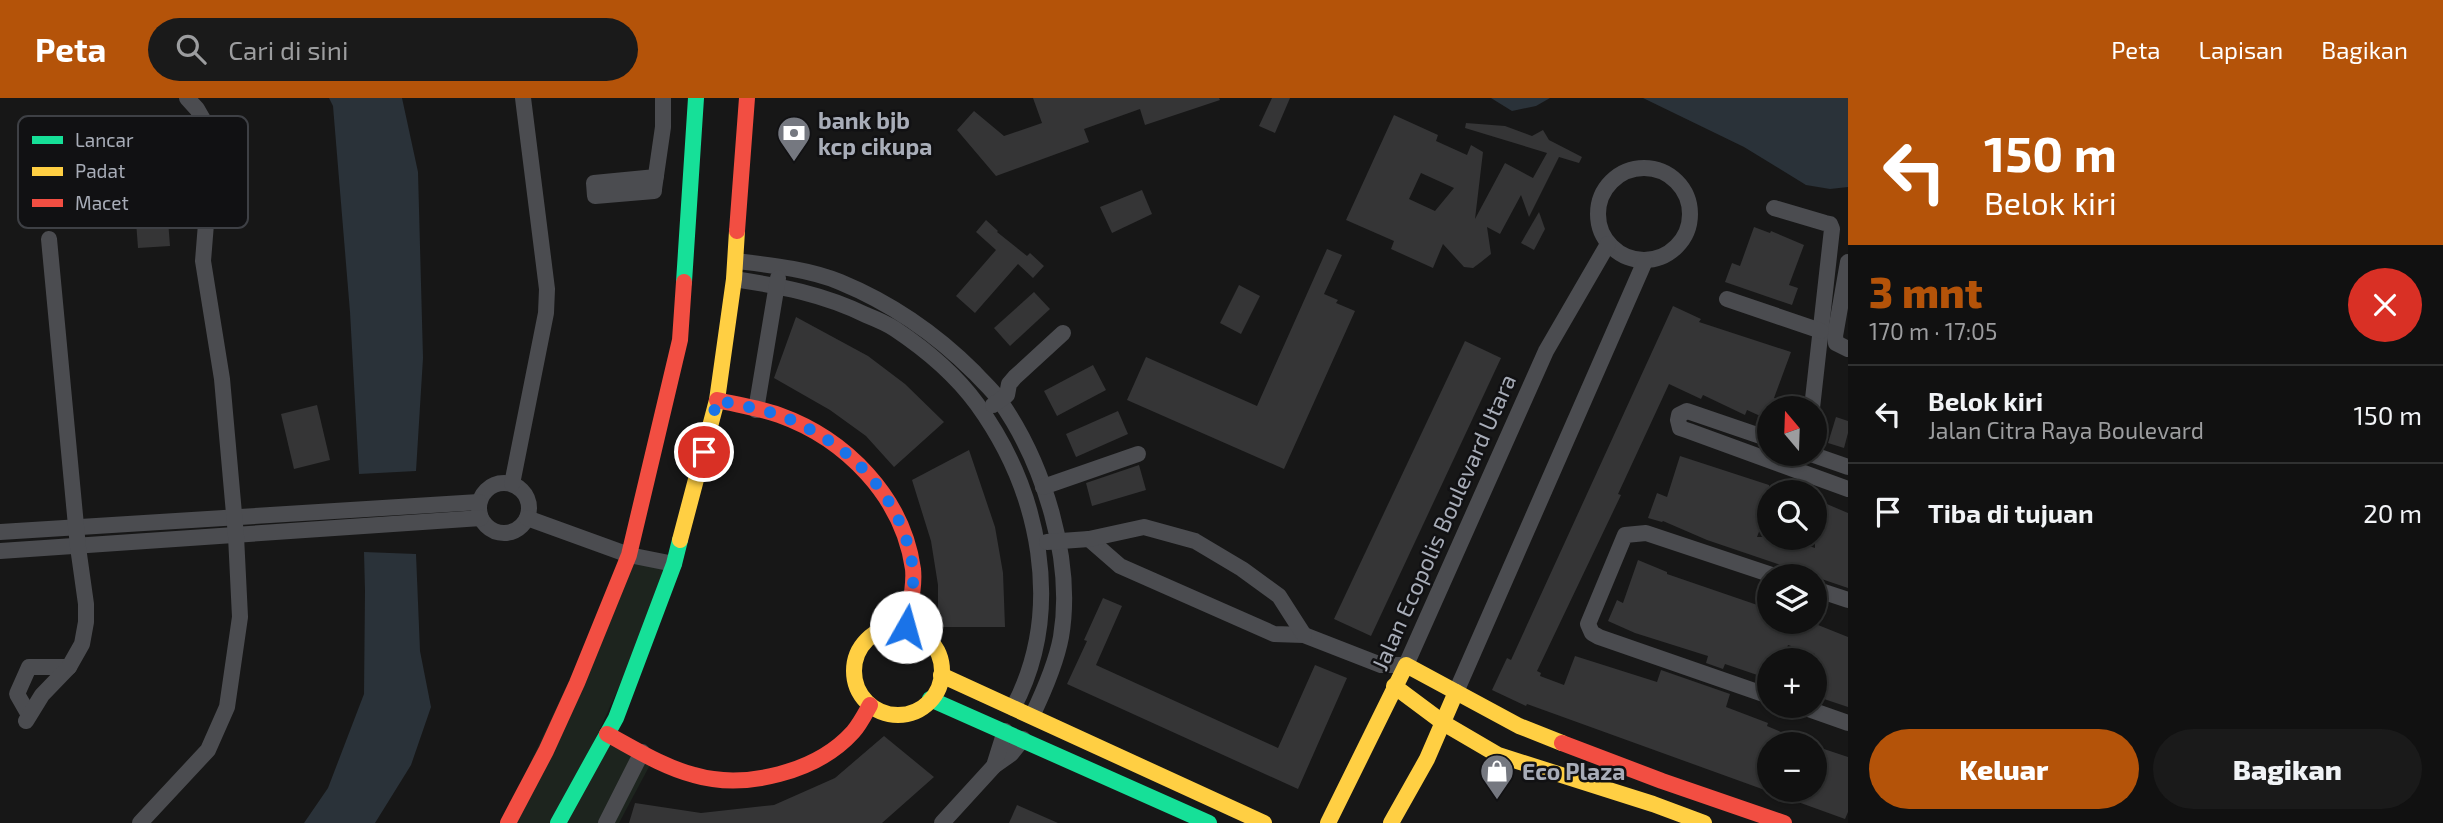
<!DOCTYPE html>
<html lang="id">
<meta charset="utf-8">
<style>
:root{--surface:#111;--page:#1a1a1a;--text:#f1f3f6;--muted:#9c9d9f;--line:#303131;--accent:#b45309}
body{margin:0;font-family:"Exo 2",sans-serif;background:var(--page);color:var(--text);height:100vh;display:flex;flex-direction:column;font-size:26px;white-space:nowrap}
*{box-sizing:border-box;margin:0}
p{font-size:23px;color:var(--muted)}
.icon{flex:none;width:38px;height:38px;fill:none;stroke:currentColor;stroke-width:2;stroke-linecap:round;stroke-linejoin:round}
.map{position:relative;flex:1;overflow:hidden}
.panel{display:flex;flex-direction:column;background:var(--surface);width:595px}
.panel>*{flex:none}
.top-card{background:#b45309;color:#fff;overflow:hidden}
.needle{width:46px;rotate:341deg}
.buttons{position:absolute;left:1757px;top:298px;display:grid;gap:14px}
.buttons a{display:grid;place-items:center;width:70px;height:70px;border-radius:50%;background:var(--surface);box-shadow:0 2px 5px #0004,0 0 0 2px var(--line);font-size:35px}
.pin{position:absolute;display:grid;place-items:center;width:60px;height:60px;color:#fff;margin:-30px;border:4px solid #fff;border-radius:50%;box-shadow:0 2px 7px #0007}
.me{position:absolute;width:77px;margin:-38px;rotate:7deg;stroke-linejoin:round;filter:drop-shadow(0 0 5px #0008)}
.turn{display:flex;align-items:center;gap:24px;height:147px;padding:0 21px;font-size:32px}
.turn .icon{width:91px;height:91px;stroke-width:2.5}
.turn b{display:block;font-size:49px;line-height:60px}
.round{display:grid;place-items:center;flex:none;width:74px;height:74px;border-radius:37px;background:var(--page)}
.headline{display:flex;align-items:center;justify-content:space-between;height:119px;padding:0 21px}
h1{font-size:42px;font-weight:800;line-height:52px;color:var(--accent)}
.primary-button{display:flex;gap:14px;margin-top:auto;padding:14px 21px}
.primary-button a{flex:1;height:80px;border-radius:42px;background:var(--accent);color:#fff;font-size:28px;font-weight:800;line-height:80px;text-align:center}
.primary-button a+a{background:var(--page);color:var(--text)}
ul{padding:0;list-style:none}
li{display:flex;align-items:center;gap:21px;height:98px;padding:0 21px;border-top:2px solid var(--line)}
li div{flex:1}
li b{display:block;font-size:26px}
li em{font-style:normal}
header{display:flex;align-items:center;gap:42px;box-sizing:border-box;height:98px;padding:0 35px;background:var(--accent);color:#fff}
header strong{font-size:33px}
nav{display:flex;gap:38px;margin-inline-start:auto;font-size:24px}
.search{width:490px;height:63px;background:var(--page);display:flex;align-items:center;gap:18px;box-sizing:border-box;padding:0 24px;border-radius:38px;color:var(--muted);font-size:26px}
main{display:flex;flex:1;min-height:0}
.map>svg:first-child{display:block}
.green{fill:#1d241e}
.water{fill:#2a3239}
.building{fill:#353536;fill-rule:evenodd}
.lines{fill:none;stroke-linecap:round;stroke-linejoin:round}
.street{stroke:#4b4c50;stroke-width:16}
.fast{stroke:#16e098;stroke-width:16}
.slow{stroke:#ffcf43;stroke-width:16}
.jam{stroke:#f24e42;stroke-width:16}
.route{stroke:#1a73e8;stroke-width:12;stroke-dasharray:0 21.6}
.labels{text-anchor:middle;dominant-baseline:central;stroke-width:5;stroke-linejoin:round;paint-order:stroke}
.poi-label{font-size:23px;font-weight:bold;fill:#a8adb8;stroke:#111113;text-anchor:start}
.street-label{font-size:23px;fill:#a8adb8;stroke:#111113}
.key{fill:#111113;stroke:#3e4045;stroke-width:2}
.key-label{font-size:19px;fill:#a8adb8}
</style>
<header>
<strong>Peta</strong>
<div class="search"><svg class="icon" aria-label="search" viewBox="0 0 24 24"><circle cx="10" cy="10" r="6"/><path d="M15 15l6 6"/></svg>Cari di sini</div>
<nav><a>Peta</a><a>Lapisan</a><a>Bagikan</a></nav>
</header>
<main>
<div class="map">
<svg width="1848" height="725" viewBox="0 0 1848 725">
<rect width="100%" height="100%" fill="#171717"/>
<!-- green -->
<g class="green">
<polygon points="628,457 675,466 557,725 502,725"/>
<polygon points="608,638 651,665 619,725 562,725"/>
</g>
<!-- water -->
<g class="water">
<polygon points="329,0 402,0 418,74 423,260 416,373 359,376 350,214 333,8"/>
<polygon points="1491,0 1550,0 1536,8 1512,13"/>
<polygon points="1643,0 1848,0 1848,89 1830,91 1806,87 1744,49"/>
<polygon points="364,454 416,456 420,553 431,609 411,667 375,725 304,725 328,690 364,596 365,493"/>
</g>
<!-- building -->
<g class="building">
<polygon points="1033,0 1219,0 1220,2 1145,27 1140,11 1084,31 1089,44 996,78 957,32 974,13 1004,38 1042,25"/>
<polygon points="1272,0 1290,0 1275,35 1259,28"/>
<path d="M1394 17 1438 37 1436 43 1467 57 1471 47 1483 54 1475 121 1505 65 1533 80 1547 55 1465 30 1466 25 1505 28 1532 38 1543 32 1549 42 1582 59 1579 65 1559 59 1529 119 1521 97 1500 136 1487 129 1491 156 1481 164 1473 170 1464 169 1443 146 1433 170 1391 151 1394 143 1346 122ZM1421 75 1454 90 1435 113 1409 101Z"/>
<polygon points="176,69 177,109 167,109 170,148 138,150 135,110 128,110 127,70"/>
<polygon points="1142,92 1152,116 1112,135 1100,109"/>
<polygon points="1539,114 1545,131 1534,152 1521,145"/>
<polygon points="986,122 998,133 997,134 1027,158 1030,155 1044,168 1033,180 1018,166 975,215 956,198 996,152 976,134"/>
<polygon points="1754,129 1770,135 1771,133 1804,147 1789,187 1798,190 1792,207 1725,184 1732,165 1740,168"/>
<polygon points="1327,151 1342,157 1324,196 1338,202 1336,205 1355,213 1284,371 1127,302 1146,259 1257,308"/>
<polygon points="1239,187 1260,198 1241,236 1220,225"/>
<polygon points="1034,194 1050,211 1010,248 994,230"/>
<polygon points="1673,208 1701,221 1699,224 1791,254 1774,300 1795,310 1769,310 1769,322 1747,312 1745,317 1703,297 1701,301 1669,286 1618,396 1621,397 1537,573 1541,575 1540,578 1564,587 1575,558 1657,584 1661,572 1730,596 1726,609 1768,625 1767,628 1807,645 1769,646 1769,691 1815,691 1815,648 1848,659 1848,714 1845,721 1527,606 1526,608 1492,592 1507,560 1511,562"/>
<polygon points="796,219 868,258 905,286 944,324 894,369 866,338 830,312 774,280"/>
<polygon points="1465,243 1501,260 1371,538 1334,521"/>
<polygon points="1093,267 1106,292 1057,318 1044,293"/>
<polygon points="317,307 330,362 294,371 281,316"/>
<polygon points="1118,313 1128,336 1076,359 1066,336"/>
<polygon points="1836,319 1848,323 1848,335 1844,350 1828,345"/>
<polygon points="969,352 995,429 1003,475 1005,529 938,529 938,487 931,443 912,382"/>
<polygon points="1680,358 1769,387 1769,407 1757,439 1783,439 1815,450 1815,401 1848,415 1848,490 1707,442 1663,423 1662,424 1648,420 1657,395 1667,399"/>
<polygon points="1139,367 1146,392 1092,408 1086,385"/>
<polygon points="1638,462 1667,474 1667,476 1769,511 1769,523 1808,523 1848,539 1848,609 1815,598 1815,556 1788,547 1783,562 1769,562 1769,581 1725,566 1723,571 1706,565 1708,558 1635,535 1608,523 1617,502 1623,505"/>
<polygon points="1103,500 1122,508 1096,567 1278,650 1315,567 1347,580 1298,691 1067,586 1087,543 1084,542"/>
<polygon points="884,638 934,679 882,725 629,725 635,705 701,715 774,707 835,680"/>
<polygon points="1017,707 1058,725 1009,725"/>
</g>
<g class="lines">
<!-- street -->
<g class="street">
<circle cx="1644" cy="116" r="46"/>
<polyline points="656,79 594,85 595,98 654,93 654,91 663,29 663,0"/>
<polyline points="1774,110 1825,125 1830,126 1832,131 1812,310"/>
<path d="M736 163C769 167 809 171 840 184 891 205 936 236 975 275 983 284 993 292 1000 303 1044 366 1074 462 1061 539 1056 566 1044 593 1032 618"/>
<polyline points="1848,164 1835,238 1836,245 1848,251"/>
<path d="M734 181C780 188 823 196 866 217 876 221 886 225 895 231 925 251 955 276 977 306 1040 393 1065 512 1013 610"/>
<polyline points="1727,201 1821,233"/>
<polyline points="993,307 1007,297 1009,286 1015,279 1063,235"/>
<polyline points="756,312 778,180"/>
<polyline points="1769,341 1687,313 1679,317 1678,322 1680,330 1689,333 1848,391"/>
<polyline points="1808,355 1848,369"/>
<circle cx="504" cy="410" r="25"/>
<polyline points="512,386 546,215 547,191 523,0"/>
<polyline points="1043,389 1138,356"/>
<polyline points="527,420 629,457 674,466"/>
<polyline points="0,434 479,404"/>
<polyline points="1089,441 1120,468 1274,536 1304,537 1381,567 1406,567 1546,253 1608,146"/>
<polyline points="1047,444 1089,441 1144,429 1195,443 1242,471 1279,498 1304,537"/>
<polyline points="0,453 481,420"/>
<polyline points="1815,491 1848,502"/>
<polyline points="1456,594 1645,163"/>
<polyline points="1769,598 1599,539 1592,535 1588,526 1625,437 1646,435 1775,478"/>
<polyline points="1797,607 1848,625"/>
<polyline points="29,617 17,596 29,569 69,569"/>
<polyline points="26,623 42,597 69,569 82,546 86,524 86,506 78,449 49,141"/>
<polyline points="994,668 1011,656 1023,641"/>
<polyline points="140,725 208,652 227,609 240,519 236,438 222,281 203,163 212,51 208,30 197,11 187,0"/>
<polyline points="606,725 642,654"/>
<polyline points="942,725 994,668 1005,633"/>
</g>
<!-- fast -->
<g class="fast">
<polyline points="684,184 696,0"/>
<polyline points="930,601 1209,725"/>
<polyline points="558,725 616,620 674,466 680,442"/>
</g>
<!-- slow -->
<g class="slow">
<polyline points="680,442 717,302 734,181 737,133"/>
<circle cx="898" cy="573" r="44"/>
<polyline points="941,577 1264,725"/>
<polyline points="1394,588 1445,626 1498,657 1653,706 1704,725"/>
<polyline points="1328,725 1406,567 1519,628 1562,645"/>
<polyline points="1391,725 1427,661 1456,594"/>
</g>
<!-- jam -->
<g class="jam">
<polyline points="737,133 747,0"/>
<path d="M717 302C738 307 759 310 779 317 846 341 903 399 913 471 915 490 909 510 906 529"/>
<path d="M607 636C635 651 663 669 694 677 745 692 817 674 853 634 860 626 865 616 870 607"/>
<polyline points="1562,645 1662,683 1784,725"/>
<polyline points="508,725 546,653 577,585 629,457 680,242 684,184"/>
</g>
</g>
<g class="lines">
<!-- route -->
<path class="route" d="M704 354 717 302C740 308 767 311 789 321 853 349 903 400 913 471 915 489 908 511 906 529"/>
</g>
<!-- icons -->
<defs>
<g id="bank-pin" transform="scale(1.75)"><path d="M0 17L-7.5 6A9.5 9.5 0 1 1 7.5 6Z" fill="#757880" stroke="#111113"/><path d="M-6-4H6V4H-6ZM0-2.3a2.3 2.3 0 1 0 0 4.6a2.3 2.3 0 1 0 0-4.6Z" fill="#fff"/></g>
<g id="shop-pin" transform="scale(1.75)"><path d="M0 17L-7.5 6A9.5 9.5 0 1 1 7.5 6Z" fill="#757880" stroke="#111113"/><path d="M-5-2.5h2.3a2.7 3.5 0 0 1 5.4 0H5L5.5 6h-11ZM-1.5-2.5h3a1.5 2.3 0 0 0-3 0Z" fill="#fff"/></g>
</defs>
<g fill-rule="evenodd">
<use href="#bank-pin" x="794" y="35"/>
<use href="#shop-pin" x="1497" y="673"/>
</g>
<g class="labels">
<!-- poi labels -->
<g class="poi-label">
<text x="818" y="22">bank bjb<tspan x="818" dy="26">kcp cikupa</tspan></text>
<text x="1522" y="673">Eco Plaza</text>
</g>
<!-- street labels -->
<g class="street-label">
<text transform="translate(1443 424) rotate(-66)">Jalan Ecopolis Boulevard Utara</text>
</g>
</g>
<!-- legend -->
<rect x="18" y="18" width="230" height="112" rx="10" class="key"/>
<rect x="32" y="38" width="31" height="8" fill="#16e098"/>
<rect x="32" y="69" width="31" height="9" fill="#ffcf43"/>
<rect x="32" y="101" width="31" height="8" fill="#f24e42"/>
<g class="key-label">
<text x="75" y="49">Lancar</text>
<text x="75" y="80">Padat</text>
<text x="75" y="112">Macet</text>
</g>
</svg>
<div class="buttons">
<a><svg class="needle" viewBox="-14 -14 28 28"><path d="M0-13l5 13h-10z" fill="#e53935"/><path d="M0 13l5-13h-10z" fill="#9c9d9f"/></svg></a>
<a><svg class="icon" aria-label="search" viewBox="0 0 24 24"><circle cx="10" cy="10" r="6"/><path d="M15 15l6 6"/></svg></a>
<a><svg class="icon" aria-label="layers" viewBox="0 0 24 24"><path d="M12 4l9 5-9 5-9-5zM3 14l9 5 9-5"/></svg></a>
<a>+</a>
<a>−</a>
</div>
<div class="pin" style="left:704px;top:354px;background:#d93025"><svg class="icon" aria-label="arrive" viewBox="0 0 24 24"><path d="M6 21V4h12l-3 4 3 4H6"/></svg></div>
<svg class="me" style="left:906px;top:529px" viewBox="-20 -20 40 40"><circle r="19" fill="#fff"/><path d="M0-13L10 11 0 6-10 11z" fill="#1a73e8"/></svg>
</div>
<section class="panel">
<div class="top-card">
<div class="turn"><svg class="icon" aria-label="left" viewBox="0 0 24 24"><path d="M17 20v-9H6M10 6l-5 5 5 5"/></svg><div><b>150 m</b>Belok kiri</div></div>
</div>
<div class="headline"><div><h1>3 mnt</h1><p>170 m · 17:05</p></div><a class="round" style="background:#d93025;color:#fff"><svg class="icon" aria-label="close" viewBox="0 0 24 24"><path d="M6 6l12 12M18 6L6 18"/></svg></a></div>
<ul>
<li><svg class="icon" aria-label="left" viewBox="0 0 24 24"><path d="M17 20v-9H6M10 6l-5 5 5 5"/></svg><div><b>Belok kiri</b><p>Jalan Citra Raya Boulevard</p></div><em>150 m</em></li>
<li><svg class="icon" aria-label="arrive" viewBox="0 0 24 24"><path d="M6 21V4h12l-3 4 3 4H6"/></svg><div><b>Tiba di tujuan</b></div><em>20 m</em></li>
</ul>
<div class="primary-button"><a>Keluar</a><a>Bagikan</a></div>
</section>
</main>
